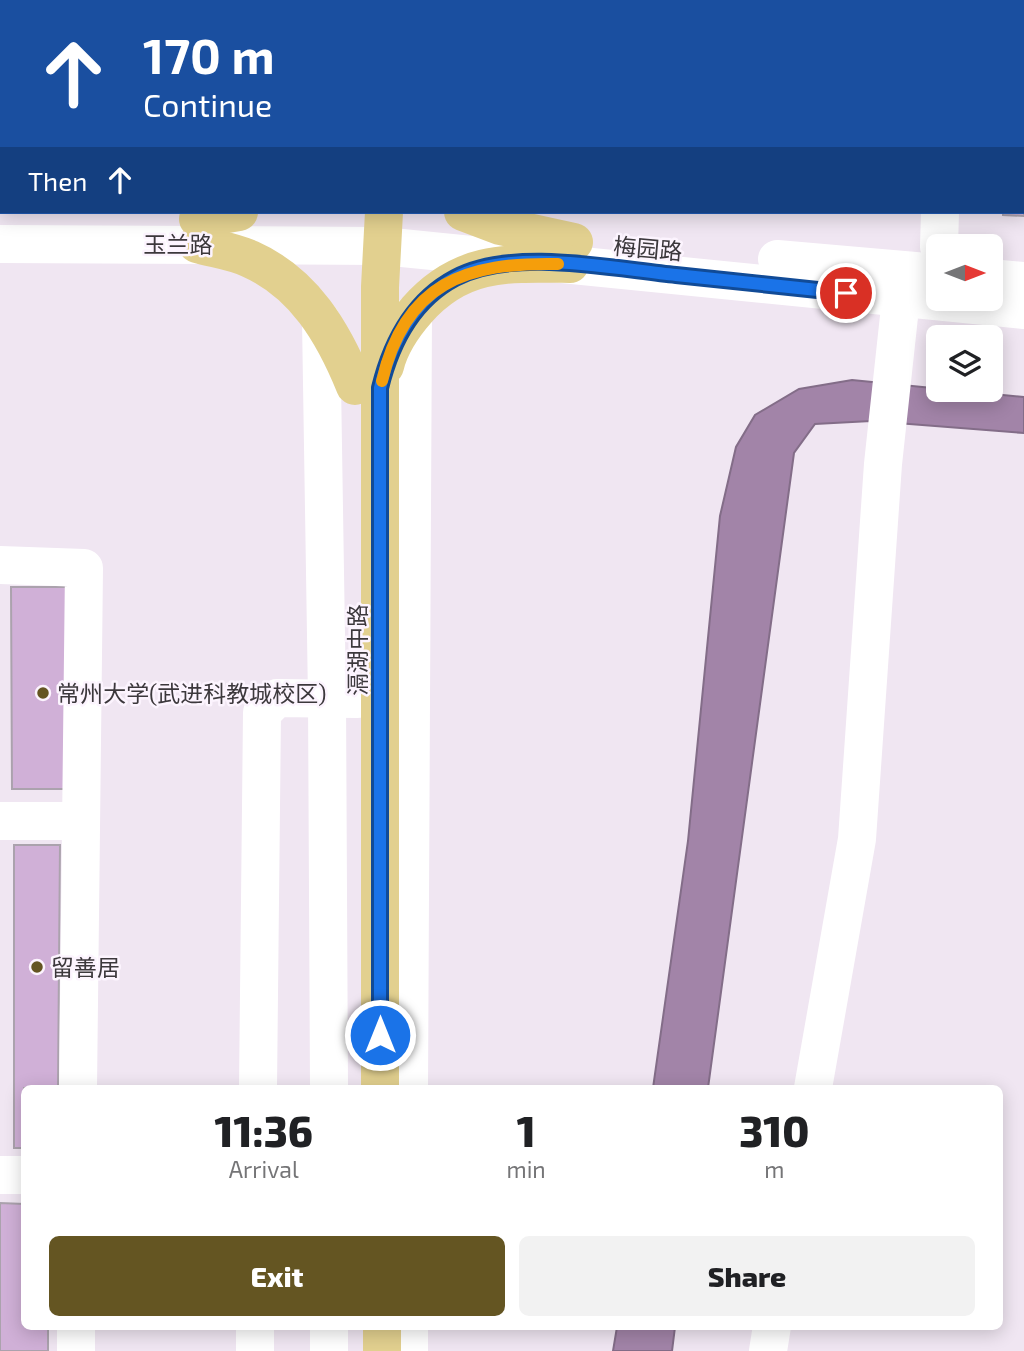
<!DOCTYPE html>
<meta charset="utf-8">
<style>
:root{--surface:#fff;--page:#f2f2f2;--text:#202124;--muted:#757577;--accent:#645522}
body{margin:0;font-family:"Exo 2","Noto Sans SC",sans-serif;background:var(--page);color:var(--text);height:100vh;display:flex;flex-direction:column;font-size:26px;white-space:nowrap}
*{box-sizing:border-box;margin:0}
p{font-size:23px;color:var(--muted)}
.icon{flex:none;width:38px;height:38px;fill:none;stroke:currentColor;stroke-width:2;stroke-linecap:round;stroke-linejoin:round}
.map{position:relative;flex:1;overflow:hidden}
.panel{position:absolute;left:21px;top:1085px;width:982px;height:245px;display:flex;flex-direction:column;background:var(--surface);border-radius:10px;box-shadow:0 4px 18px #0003}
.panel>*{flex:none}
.top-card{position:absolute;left:0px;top:0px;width:1026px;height:214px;box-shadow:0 4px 18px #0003;background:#1a4fa0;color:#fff;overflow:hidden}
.needle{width:46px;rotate:90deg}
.buttons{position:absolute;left:926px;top:234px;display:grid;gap:14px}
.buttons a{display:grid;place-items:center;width:77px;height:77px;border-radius:10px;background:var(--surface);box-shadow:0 4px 18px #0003;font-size:35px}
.pin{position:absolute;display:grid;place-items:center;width:60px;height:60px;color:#fff;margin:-30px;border:4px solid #fff;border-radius:50%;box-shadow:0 2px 7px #0007}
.me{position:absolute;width:77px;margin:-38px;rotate:0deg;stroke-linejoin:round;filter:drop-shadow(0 0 5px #0008)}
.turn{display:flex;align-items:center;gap:24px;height:147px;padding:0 28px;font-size:32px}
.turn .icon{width:91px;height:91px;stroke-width:2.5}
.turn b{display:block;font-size:49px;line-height:60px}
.then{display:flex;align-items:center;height:66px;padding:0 28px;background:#0003;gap:14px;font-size:26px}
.eta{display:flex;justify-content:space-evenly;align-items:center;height:119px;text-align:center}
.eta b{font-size:42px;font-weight:800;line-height:49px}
.primary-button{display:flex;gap:14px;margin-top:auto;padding:14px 28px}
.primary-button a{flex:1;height:80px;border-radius:10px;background:var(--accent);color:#fff;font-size:28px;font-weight:800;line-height:80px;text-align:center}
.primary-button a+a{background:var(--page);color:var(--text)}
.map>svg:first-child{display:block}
.water{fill:#a284a8;stroke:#836d88;stroke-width:2}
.building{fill:#d0b0d7;stroke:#aba2ad;stroke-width:2}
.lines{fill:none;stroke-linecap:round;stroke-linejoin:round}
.minor{stroke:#fff;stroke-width:38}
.major{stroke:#e2d08f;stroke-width:38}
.route-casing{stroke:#114b97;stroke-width:18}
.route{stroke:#1a73e8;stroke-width:12}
.slow{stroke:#f59e0b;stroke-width:12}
.poi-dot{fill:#645522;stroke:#fcf4fe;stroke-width:2.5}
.labels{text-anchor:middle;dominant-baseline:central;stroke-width:5;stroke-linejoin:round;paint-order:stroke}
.street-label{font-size:23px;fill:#3c383c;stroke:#fcf4fe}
.poi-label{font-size:23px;fill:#3c383c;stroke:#fcf4fe;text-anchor:start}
</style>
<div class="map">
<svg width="1024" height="1351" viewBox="0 0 1024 1351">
<rect width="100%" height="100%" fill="#f0e6f2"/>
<!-- water -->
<g class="water">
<polygon points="852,380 1024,397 1024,433 871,421 815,424 794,453 708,1088 653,1088 688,841 720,516 736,447 755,415 799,389"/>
<polygon points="617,1327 675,1327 672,1351 613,1351"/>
</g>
<!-- building -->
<g class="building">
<rect x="85" y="0" width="154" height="2"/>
<polygon points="511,0 603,0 603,2"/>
<polygon points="603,0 709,0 603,2"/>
<rect x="709" y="0" width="129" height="2"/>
<polygon points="1011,0 1024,0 1024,216 1003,215 1003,212 1024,212 1024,2"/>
<polygon points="11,587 66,587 67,789 12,789"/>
<polygon points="14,845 60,845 58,1088 24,1088 24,1148 14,1148"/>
<polygon points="0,1203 24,1204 24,1326 48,1326 48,1351 0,1351"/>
</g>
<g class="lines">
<!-- minor -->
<g class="minor">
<polyline points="11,0 11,2"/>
<polyline points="41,2 41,0"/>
<polyline points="274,2 274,0"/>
<polyline points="335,2 335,0"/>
<polyline points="421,2 421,0"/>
<polyline points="947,2 947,0"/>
<polyline points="0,144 2,142"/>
<polyline points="0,244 382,246 1024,310"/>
<polyline points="939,247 940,212"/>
<polyline points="777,259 938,273"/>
<polyline points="990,278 1024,281"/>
<polyline points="321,320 327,698 329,1088"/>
<polyline points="0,565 84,568 78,1088"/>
<polyline points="0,821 81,821"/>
<polyline points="258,1088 262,713 277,698 357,699"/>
<polyline points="409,1088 413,314"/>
<polyline points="813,1088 857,839 883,464 901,298"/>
<polyline points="0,1175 24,1175"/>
<polyline points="329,1326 329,1351"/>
<polyline points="409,1326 409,1351"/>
<polyline points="76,1351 76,1326"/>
<polyline points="255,1351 255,1326"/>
<polyline points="768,1351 772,1326"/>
</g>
<!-- major -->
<g class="major">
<polyline points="366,2 366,0"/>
<polyline points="394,2 394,0"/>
<polyline points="463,212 500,226 574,242"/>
<polyline points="198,219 239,212"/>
<path d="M197 244C214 249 233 251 250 259 304 283 333 332 355 386"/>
<path d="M385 366C390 345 403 326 417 310 461 260 507 263 570 264"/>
<polyline points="380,1088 380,287 384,212"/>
<polyline points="382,1326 382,1351"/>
</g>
</g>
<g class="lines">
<!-- route casing -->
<g class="route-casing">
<path id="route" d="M380 1035V388C391 343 412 301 455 278 512 247 614 269 676 275 733 281 790 287 846 293"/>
</g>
<!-- route -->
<use href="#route" class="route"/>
<!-- slow -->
<path class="slow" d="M382 381C405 283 466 262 558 264"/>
</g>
<!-- markers -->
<g class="poi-dot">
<circle cx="43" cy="693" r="7"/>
<circle cx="37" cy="967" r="7"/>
</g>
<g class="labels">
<!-- street labels -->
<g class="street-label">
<text x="178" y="244">玉兰路</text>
<text transform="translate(648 248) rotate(5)">梅园路</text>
<text transform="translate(357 650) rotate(-90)">滆湖中路</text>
</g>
<!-- poi labels -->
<g class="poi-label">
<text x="57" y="693">常州大学(武进科教城校区)</text>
<text x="51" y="967">留善居</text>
</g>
</g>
</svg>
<div class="buttons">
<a><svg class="needle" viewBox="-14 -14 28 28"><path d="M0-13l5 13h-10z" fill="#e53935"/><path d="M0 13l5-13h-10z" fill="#757577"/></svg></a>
<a><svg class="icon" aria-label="layers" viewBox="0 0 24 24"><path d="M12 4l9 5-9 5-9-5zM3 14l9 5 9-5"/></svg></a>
</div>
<div class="pin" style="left:846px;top:293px;background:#d93025"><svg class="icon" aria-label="arrive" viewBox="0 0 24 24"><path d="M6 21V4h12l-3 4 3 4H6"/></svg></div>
<svg class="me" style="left:380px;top:1035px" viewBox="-20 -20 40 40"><circle r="17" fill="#1a73e8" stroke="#fff" stroke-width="3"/><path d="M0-11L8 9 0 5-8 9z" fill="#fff"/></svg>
<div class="top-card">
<div class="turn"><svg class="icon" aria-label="ahead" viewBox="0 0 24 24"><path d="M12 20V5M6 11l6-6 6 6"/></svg><div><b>170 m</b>Continue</div></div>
<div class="then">Then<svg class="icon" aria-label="ahead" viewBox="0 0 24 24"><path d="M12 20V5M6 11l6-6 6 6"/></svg></div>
</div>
<section class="panel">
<div class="eta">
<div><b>11:36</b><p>Arrival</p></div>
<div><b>1</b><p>min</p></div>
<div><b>310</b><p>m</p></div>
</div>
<div class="primary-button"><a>Exit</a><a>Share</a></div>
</section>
</div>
